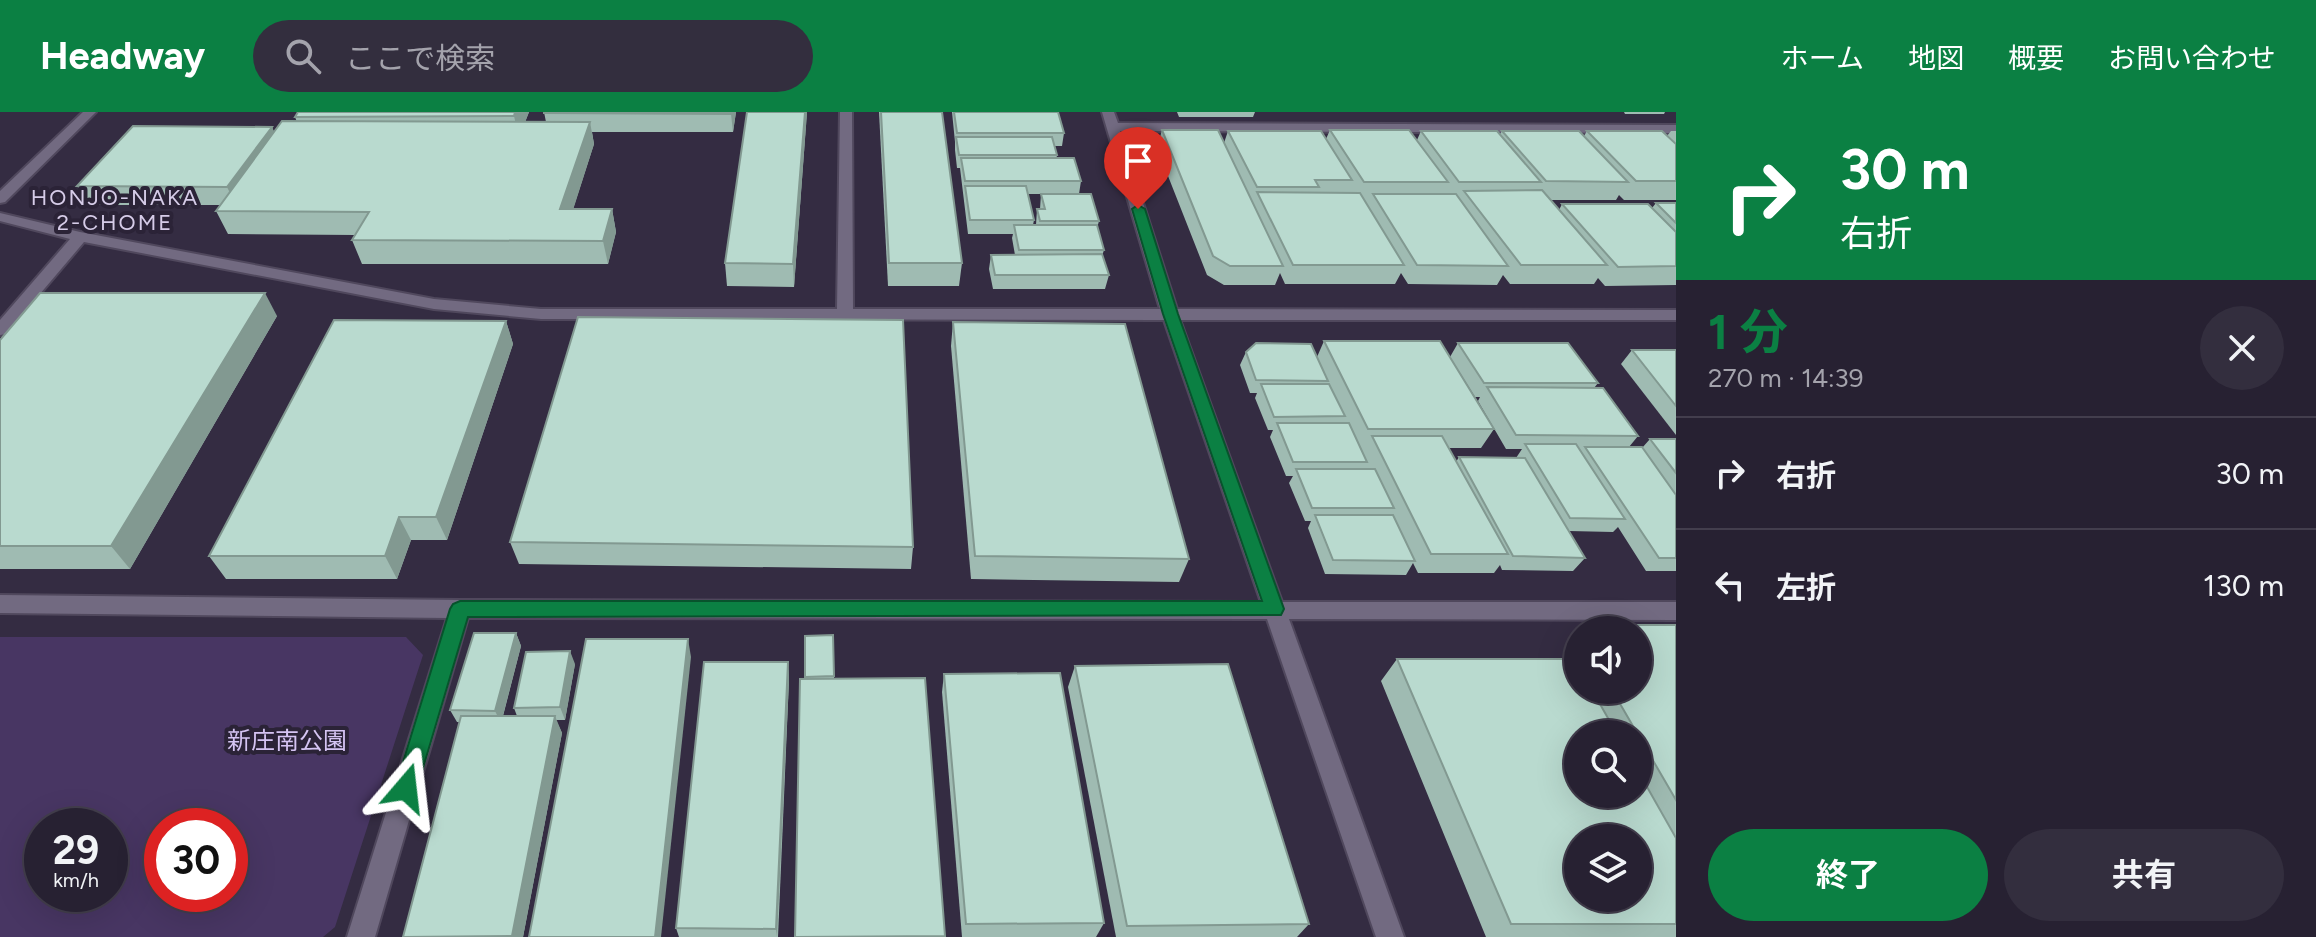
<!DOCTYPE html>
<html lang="ja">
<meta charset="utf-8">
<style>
:root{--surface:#272132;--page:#332e3e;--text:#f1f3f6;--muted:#a4a3ac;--line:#433e4d;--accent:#0b8043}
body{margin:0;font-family:Figtree,"Noto Sans JP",sans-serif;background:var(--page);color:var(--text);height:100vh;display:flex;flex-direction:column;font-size:30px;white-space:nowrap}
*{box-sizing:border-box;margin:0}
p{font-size:26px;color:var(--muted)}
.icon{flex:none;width:44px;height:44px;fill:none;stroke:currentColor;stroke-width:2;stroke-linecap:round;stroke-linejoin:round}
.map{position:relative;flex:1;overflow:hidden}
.sheet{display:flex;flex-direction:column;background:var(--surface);width:640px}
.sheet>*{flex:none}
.banner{background:#0b8043;color:#fff;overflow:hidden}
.tools{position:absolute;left:1564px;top:504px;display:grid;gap:16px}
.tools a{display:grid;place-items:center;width:88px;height:88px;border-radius:50%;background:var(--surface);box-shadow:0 8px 32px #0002,0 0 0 2px var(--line);font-size:40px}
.speed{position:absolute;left:24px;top:696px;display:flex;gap:16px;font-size:40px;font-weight:700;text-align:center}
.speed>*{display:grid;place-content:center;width:104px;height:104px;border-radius:50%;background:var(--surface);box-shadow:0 8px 32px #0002,0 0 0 2px var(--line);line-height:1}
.speed small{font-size:20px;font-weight:400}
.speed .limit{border:12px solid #d22;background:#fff;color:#111}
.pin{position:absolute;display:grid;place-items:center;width:68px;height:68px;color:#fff;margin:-82px -34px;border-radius:50% 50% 50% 0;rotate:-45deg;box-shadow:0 0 8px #0007}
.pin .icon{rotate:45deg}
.me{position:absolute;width:88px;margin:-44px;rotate:17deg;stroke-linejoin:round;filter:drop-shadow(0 0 6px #0008)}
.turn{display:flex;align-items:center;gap:28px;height:168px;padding:0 32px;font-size:36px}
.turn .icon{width:104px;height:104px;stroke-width:2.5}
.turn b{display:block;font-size:56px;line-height:68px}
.round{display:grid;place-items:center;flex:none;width:84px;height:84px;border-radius:42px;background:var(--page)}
.head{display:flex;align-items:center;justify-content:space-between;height:136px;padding:0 32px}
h1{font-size:48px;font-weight:700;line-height:60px;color:var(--accent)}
.cta{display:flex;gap:16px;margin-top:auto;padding:16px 32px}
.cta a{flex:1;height:92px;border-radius:48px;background:var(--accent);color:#fff;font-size:32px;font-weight:700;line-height:92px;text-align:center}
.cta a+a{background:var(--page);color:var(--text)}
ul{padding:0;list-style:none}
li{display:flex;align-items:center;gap:24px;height:112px;padding:0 32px;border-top:2px solid var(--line)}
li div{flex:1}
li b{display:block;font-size:30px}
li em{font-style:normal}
header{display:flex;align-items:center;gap:48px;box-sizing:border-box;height:112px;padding:0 40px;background:var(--accent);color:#fff}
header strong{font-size:38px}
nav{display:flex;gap:44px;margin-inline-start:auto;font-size:28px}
.search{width:560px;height:72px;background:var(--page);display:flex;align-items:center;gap:20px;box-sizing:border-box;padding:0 28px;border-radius:44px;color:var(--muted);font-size:30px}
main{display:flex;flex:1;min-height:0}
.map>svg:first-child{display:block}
.green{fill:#483663;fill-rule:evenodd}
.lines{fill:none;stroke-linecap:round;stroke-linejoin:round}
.minor-casing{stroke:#50485d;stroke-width:4}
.minor{fill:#726a81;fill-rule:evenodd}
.wall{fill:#9fbbb2;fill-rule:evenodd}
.shaded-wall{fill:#829991}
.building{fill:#b9dacf;stroke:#829991;stroke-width:2;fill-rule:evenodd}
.route{fill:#0b8043;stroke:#07532c;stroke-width:2}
.labels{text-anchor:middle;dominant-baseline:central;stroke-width:8;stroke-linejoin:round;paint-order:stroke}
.far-neighbourhood-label{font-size:22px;letter-spacing:2px;fill:#d6cce8;stroke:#2b2337}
.park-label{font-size:24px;fill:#d5c4f3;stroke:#2b2337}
</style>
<header>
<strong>Headway</strong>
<div class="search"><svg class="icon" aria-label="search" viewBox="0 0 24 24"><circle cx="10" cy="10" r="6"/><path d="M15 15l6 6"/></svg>ここで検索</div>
<nav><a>ホーム</a><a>地図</a><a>概要</a><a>お問い合わせ</a></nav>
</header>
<main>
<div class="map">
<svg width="1676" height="825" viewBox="0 0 1676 825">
<rect width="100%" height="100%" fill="#342c42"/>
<!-- green -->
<path class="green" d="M0 525H406L423 543 335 815 323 825H0ZM42 714H110V782H42ZM162 714H230V782H162Z"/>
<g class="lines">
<!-- minor casing -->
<g class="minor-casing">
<g id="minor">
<polygon points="83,0 96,0 5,90 0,91 0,79"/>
<polygon points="840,0 852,0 853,197 1160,197 1102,0 1114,0 1118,11 1676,13 1676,21 1120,19 1177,197 1676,198 1676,208 1180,208 1282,490 1676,490 1676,508 1289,507 1404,825 1376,825 1267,507 468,506 375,825 347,825 447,506 0,501 0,483 460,488 1261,490 1164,208 541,207 434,197 84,130 6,222 0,223 0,208 70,127 0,109 0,101 80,120 434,187 541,197 837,197"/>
</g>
</g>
<!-- minor -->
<use href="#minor" class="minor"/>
</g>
<!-- wall -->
<g class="wall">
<polygon points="298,0 529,0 525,10 546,10 544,0 736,0 733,20 592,20 594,32 573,97 612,97 616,120 608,152 362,152 352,128 356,123 228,122 216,99 220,93 89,93 77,74 272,15 274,20 297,10 295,5"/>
<polygon points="807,0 794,175 727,174 725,151"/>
<polygon points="879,0 942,0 962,151 959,174 888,174"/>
<path d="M952 0H1058L1064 21 1062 34H1055L1057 46 1081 69 1079 82 1099 109 1097 116 1104 138 1102 144 1109 163 1105 177H993L989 157 991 143H1015L1012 126 1013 122H968L960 56H957L955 38V30ZM1028 82H1041L1040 97H1037L1036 113H1033L1034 108Z"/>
<polygon points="1177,0 1255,0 1253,5 1179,5"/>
<polygon points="1624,0 1665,0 1664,2 1625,2"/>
<polygon points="1162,18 1224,31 1228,19 1326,27 1330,18 1417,28 1421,19 1500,22 1502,19 1584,24 1587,19 1667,24 1671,19 1676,19 1676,88 1624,88 1619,83 1616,88 1551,88 1559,98 1562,92 1652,96 1656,91 1676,91 1676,173 1605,174 1598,166 1594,172 1510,172 1503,163 1497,173 1408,172 1401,161 1395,172 1285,172 1280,161 1275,173 1224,173 1207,163 1157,36"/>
<polygon points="277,204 130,457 0,457 0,228"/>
<polygon points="506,209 513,232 447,428 411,428 397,467 226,467 209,444"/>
<polygon points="953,210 1189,447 1179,470 971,467 951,234"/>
<polygon points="1324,229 1494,317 1481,336 1448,336 1456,350 1459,345 1516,346 1522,337 1506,337 1478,289 1480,285 1475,285 1450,245 1458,231 1598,271 1594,276 1638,324 1629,335 1642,336 1650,327 1676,327 1676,459 1646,459 1618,415 1613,420 1569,419 1585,446 1573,459 1502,458 1500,453 1494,461 1418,461 1413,451 1406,463 1325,462 1308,416 1311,409 1305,409 1289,371 1293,364 1286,364 1270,325 1273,318 1268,318 1255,286 1257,281 1250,281 1240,253 1246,240 1317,245"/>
<polygon points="1632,238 1676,238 1676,323 1621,252"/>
<polygon points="510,430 913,435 911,457 519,452"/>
<path d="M1605 513H1676V825H1486L1381 569 1397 547 1595 583 1601 578H1638V518H1601ZM1578 622H1638V682Z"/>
<polygon points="516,521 521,534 503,604 517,604 514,596 575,552 565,608 556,608 562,621 523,825 403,825 460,610 457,610 450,598"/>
<polygon points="833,523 834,566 944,825 795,825 805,567 805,524"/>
<polygon points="788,550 789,568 778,825 679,825 676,816"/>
<polygon points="1075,554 1309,812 1297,825 1116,825 1068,575"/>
<polygon points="944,562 1104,811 1096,825 962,825 942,580"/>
</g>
<!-- shaded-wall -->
<g class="shaded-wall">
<polygon points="515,0 529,0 519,26 514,4"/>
<polygon points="732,0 736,0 733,20 731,2"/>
<polygon points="805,0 807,0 794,175 793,152"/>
<polygon points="590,10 594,32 566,120 560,97"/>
<polygon points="272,15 280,33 236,93 227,75"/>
<polygon points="612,97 616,120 608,152 603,129"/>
<polygon points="265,181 277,204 130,457 111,434"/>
<polygon points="506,209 513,232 447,428 436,405"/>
<polygon points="399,405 411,428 397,467 385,444"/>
<polygon points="516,521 521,534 501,611 495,599"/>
<polygon points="688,527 691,545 661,825 655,825"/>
<polygon points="570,539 575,552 565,608 560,595"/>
<polygon points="788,550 789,568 777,825 776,817"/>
<polygon points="555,604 562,621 523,825 513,825 512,824"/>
</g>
<!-- building -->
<g class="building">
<polygon points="298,0 515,0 514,4 295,5"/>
<polygon points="544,0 732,0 731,2 544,1"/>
<polygon points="747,0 805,0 793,152 725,151"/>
<polygon points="881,0 942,0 962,151 889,151"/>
<polygon points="954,0 1058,0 1064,21 957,21"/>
<polygon points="282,9 590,10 560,97 612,97 603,129 352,128 369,100 216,99"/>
<polygon points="133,14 272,15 227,75 77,74"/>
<polygon points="1162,18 1218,18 1283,154 1230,154 1213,144"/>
<polygon points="1330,18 1409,18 1448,70 1364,70"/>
<polygon points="1228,19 1321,19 1352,68 1315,68 1319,75 1257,75"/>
<polygon points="1421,19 1497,19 1541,70 1459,70"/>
<polygon points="1502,19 1579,19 1628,70 1546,69"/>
<polygon points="1587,19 1662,19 1676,32 1676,69 1636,69"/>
<polygon points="956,25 1052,25 1057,43 959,43"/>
<polygon points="961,46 1074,46 1081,69 965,69"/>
<polygon points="965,74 1026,74 1034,108 970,108"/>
<polygon points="1542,78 1607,153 1521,153 1464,79"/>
<polygon points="1257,80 1360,81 1404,153 1293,153"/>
<polygon points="1041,82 1091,82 1099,109 1040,109 1037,97 1045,97"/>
<polygon points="1373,82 1456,82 1508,154 1417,153"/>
<polygon points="1656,91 1676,91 1676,111"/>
<polygon points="1562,92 1648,92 1676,120 1676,154 1618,155"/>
<polygon points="1014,113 1097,113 1104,138 1019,138"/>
<polygon points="1102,142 1109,163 995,163 991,143"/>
<polygon points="40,181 265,181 111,434 0,434 0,228"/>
<polygon points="578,205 903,208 913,435 510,430"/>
<polygon points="334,208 506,209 436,405 399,405 385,444 209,444"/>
<polygon points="953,210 1125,212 1189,447 975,444"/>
<polygon points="1324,229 1440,229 1494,317 1368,317"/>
<polygon points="1256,231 1311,232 1328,269 1256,268 1246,240"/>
<polygon points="1458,231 1568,231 1598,271 1484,271"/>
<polygon points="1632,238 1676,238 1676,294"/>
<polygon points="1261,272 1329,272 1345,304 1274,305"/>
<polygon points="1487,275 1603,276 1638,324 1516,323"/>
<polygon points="1277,311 1349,311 1367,350 1293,350"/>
<polygon points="1372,324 1442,324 1508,442 1431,442"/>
<polygon points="1650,327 1676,327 1676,361"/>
<polygon points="1525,332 1576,332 1625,407 1570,406"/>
<polygon points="1585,335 1642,335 1676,383 1676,446 1659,446"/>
<polygon points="1459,345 1525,346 1585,446 1513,444"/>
<polygon points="1296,357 1375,357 1394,396 1312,396"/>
<polygon points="1315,403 1393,403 1415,449 1333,448"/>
<polygon points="1605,513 1676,513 1676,688 1612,578 1638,578 1638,571 1640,571 1638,567 1638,518 1608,518"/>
<polygon points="474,521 516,521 495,599 450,598"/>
<polygon points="833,523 834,564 805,565 805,524"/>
<polygon points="586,527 688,527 655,825 529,825"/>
<polygon points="570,539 560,595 514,596 526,540"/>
<path d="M1397 547H1575L1578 553V578H1592L1617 622H1578V682H1638V659L1676 726V812H1511ZM1578 726H1638V786H1578Z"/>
<polygon points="704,550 788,550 776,817 676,816"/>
<polygon points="1228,552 1309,812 1127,814 1075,554"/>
<polygon points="1060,561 1104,811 966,812 944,562"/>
<polygon points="925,566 945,824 795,825 800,567"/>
<polygon points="461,604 555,604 512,824 403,825"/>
</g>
<!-- route -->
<polygon class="route" points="1138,93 1145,97 1178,202 1284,497 1281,503 468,505 417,676 414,683 406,686 398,683 395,676 450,497 453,492 460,489 1262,489 1163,202 1132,97"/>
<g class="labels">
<!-- far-neighbourhood labels -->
<g class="far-neighbourhood-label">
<text x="115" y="85">HONJO-NAKA<tspan x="115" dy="25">2-CHOME</tspan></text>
</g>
<!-- park labels -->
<g class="park-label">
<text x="287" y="628">新庄南公園</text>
</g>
</g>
</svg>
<div class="tools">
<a><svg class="icon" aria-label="sound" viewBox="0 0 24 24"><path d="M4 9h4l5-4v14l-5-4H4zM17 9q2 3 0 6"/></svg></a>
<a><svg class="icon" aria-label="search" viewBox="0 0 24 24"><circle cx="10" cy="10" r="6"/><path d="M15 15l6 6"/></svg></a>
<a><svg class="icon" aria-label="layers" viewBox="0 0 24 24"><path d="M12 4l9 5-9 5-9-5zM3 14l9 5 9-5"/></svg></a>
</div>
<div class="speed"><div>29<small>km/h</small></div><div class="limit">30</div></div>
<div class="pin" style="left:1138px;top:97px;background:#d93025"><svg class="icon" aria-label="arrive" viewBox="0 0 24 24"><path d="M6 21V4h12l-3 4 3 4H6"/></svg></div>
<svg class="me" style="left:406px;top:676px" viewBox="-20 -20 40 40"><path d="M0-17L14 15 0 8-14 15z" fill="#0b8043" stroke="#fff" stroke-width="4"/></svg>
</div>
<section class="sheet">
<div class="banner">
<div class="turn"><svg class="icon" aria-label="right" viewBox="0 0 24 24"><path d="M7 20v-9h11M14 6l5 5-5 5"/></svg><div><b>30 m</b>右折</div></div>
</div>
<div class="head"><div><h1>1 分</h1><p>270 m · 14:39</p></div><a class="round"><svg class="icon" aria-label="close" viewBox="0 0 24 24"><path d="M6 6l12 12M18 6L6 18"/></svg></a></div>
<ul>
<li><svg class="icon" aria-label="right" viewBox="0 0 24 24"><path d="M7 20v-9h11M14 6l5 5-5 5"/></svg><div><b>右折</b></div><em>30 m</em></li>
<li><svg class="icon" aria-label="left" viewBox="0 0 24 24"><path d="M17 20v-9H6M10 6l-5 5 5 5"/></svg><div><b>左折</b></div><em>130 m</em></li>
</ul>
<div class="cta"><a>終了</a><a>共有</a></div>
</section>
</main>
